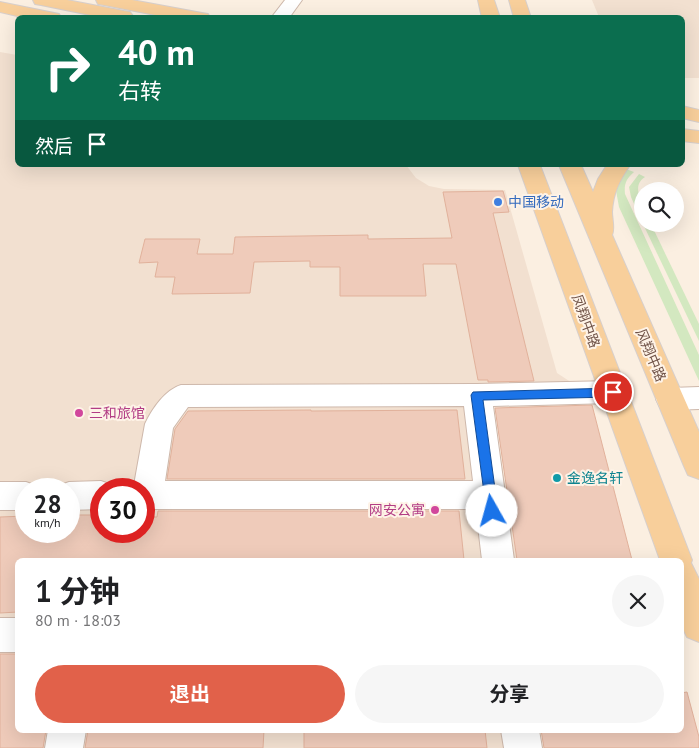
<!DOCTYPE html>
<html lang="zh">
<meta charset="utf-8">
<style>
:root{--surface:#fff;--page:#f6f6f6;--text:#202124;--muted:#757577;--accent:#e1614a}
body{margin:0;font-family:"PT Sans","Noto Sans SC",sans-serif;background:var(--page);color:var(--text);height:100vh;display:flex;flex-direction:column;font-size:19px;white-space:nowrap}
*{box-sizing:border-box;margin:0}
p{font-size:16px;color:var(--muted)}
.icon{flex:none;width:28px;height:28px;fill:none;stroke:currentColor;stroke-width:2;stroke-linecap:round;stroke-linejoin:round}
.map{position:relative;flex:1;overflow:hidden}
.sheet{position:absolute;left:15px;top:558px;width:669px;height:175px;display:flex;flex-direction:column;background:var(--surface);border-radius:8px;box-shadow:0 5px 20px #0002}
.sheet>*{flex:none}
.top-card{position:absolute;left:15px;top:15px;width:670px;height:152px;border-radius:8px;box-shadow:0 5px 20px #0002;background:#0b6e4f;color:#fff;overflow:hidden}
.controls{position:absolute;left:634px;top:182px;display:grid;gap:10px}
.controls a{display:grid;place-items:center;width:50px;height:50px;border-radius:50%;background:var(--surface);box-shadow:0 5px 20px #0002;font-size:25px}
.speed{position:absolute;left:15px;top:478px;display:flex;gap:10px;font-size:25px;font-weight:700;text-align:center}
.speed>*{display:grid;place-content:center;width:65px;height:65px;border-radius:50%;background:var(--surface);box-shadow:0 5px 20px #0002;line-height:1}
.speed small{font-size:12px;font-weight:400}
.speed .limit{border:8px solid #d22;background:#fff;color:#111}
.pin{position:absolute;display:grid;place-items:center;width:42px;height:42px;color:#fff;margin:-21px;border:2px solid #fff;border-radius:50%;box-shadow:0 1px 5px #0007}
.me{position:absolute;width:55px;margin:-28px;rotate:353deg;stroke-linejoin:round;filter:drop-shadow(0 0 4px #0008)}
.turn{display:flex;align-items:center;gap:18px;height:105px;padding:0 20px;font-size:22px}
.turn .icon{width:65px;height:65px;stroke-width:2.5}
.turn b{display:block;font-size:35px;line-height:42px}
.then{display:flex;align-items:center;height:48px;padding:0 20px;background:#0003;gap:10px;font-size:19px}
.round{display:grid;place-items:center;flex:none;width:52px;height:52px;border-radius:26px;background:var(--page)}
.head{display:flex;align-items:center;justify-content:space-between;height:85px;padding:0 20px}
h1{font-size:30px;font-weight:700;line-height:38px}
.primary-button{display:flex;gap:10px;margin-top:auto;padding:10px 20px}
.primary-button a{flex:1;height:58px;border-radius:30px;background:var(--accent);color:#fff;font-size:20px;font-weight:700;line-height:58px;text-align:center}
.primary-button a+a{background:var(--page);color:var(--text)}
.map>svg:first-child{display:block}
.residential{fill:#f2e0d0;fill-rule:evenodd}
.green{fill:#d3e8c0}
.building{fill:#efcbba;stroke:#e1b19b}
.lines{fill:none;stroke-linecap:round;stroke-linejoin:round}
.minor-casing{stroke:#ceb8ab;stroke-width:2}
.major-casing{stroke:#d7cfcc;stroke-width:2}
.minor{fill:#fff;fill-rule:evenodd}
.major{fill:#f8cf9b;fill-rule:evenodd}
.route{fill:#1a73e8;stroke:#114b97}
.shop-dot{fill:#3f7fe0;stroke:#fef3e7;stroke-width:2}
.hotel-dot{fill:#d1479c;stroke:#fef3e7;stroke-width:2}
.culture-dot{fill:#0f9aa8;stroke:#fef3e7;stroke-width:2}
.labels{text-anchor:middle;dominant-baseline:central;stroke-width:4;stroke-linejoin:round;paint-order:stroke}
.shop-label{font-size:14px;fill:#366cbe;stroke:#fef3e7;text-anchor:start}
.street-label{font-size:14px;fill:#715449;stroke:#fef3e7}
.hotel-label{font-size:14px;fill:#b23c85;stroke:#fef3e7;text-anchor:start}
.culture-label{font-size:14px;fill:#0d838f;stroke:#fef3e7;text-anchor:start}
</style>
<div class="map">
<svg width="699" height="748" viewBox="0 0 699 748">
<rect width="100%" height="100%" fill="#fbefe1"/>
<!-- residential -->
<g class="residential">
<polygon points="592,0 699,0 699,78 683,78 682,18 599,17"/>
<path d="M0 52 17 55 18 165H406L416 178 429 186 444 189 505 190 557 373 589 394 491 396 517 560H18V730H539L542 748H0ZM26 489H69V531H26ZM101 489H144V531H101Z"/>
</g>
<!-- green -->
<g class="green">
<path d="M626 169 634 172C626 179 624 184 625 194L699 355V381L619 207 615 185Z"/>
<path d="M639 174 645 177C633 185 640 195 642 206 644 211 643 217 642 222L631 197 629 187Z"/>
<polygon points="643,224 651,224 699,324 699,341"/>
</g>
<!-- building -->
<g class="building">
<polygon points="503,191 509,212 493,213 534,381 488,382 488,380 478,380 456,264 423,264 426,296 340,296 340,267 310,267 310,261 254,262 250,293 172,294 175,277 155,277 158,262 139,263 145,239 200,239 197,254 233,254 235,237 368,235 368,239 452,238 443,192"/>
<polygon points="592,405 632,560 517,560 495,408"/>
<polygon points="311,410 311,411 457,410 465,479 167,479 175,429 188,411"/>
<polygon points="158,511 459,511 464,560 18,560 18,612 0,613 0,517 26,516 26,531 69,531 69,515 101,515 101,531 144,531 144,517 157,517"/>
<polygon points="0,654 18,654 18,730 46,730 43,748 0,748"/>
<polygon points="687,692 699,737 699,748 544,748 541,730 681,730 681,693"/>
<polygon points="88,730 264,730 263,748 85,748"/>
<polygon points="304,730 485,730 487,748 304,748"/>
</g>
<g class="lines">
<!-- minor casing -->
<g class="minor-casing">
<g id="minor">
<polygon points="285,0 302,0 289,18 271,18"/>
<path d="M613 381 623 384 627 392 623 400 613 403 493 406 514 560H482L476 509H144V489H131L134 485 145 424C152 409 165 390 181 385L477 384ZM464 406 473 481H165L173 428 188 407Z"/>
<polygon points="699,387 699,409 670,410 660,407 656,399 660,391 670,388"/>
<polygon points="101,481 112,485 114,489 101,489 101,509 69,510 69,489 57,489 58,486 69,482"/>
<polygon points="0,482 26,482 37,486 38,489 26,489 26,510 0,510"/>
<rect x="0" y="618" width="18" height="34"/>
<polygon points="48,730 86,730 83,748 45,748"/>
<polygon points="501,730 539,730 542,748 504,748"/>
</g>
</g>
<!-- major casing -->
<g class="major-casing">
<g id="major">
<polygon points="33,0 67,0 124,11 130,12 133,16 105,18 41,5 35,4"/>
<polygon points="96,0 132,0 202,13 208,14 210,18 171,18 104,5 98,4"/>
<polygon points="478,0 494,0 500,18 482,18"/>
<polygon points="509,0 525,0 531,18 514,18"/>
<polygon points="0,2 59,14 61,18 26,18 0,12"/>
<polygon points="682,106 699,110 699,122 682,118"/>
<polygon points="682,129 699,131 699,143 682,141"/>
<polygon points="518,165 540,165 692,560 691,563 699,579 699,642 687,637 681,624 681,560 660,560"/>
<path d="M559 165H581L593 192 598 179 607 165H630C619 181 613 193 612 212 612 219 615 229 612 235L699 432V479L688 475 684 466Z"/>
</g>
</g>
<!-- minor -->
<use href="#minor" class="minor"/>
<!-- major -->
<use href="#major" class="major"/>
</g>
<!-- route -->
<polygon class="route" points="613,388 617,389 618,392 617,396 613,397 483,400 498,511 496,515 492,517 487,515 471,395 473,392"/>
<!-- markers -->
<circle class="shop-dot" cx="498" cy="202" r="5"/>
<g class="hotel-dot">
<circle cx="79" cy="413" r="5"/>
<circle cx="435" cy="510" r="5"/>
</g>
<circle class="culture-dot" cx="557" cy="478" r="5"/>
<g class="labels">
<!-- shop labels -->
<g class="shop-label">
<text x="508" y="202">中国移动</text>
</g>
<!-- street labels -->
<g class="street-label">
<text transform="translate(586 321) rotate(70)">凤翔中路</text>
<text transform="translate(651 355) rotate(67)">风翔中路</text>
</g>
<!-- hotel labels -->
<g class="hotel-label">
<text x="89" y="413">三和旅馆</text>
<text x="425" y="510" text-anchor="end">网安公寓</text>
</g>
<!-- culture labels -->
<g class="culture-label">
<text x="567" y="478">金逸名轩</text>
</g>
</g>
</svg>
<div class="controls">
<a><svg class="icon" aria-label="search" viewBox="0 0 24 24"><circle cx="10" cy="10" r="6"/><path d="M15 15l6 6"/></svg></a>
</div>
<div class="speed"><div>28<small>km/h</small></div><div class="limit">30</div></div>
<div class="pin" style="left:613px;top:392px;background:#d93025"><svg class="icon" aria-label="arrive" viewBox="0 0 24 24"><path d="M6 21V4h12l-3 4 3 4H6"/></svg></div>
<svg class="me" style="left:492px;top:511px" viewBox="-20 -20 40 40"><circle r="19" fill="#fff"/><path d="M0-13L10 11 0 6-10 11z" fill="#1a73e8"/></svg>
<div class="top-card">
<div class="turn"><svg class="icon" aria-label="right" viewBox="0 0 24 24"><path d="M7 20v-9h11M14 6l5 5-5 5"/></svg><div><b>40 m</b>右转</div></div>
<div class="then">然后<svg class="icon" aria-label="arrive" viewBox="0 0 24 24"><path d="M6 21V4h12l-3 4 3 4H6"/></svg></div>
</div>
<section class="sheet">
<div class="head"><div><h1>1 分钟</h1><p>80 m · 18:03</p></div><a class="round"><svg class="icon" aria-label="close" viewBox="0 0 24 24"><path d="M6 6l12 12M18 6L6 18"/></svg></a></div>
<div class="primary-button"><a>退出</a><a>分享</a></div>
</section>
</div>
